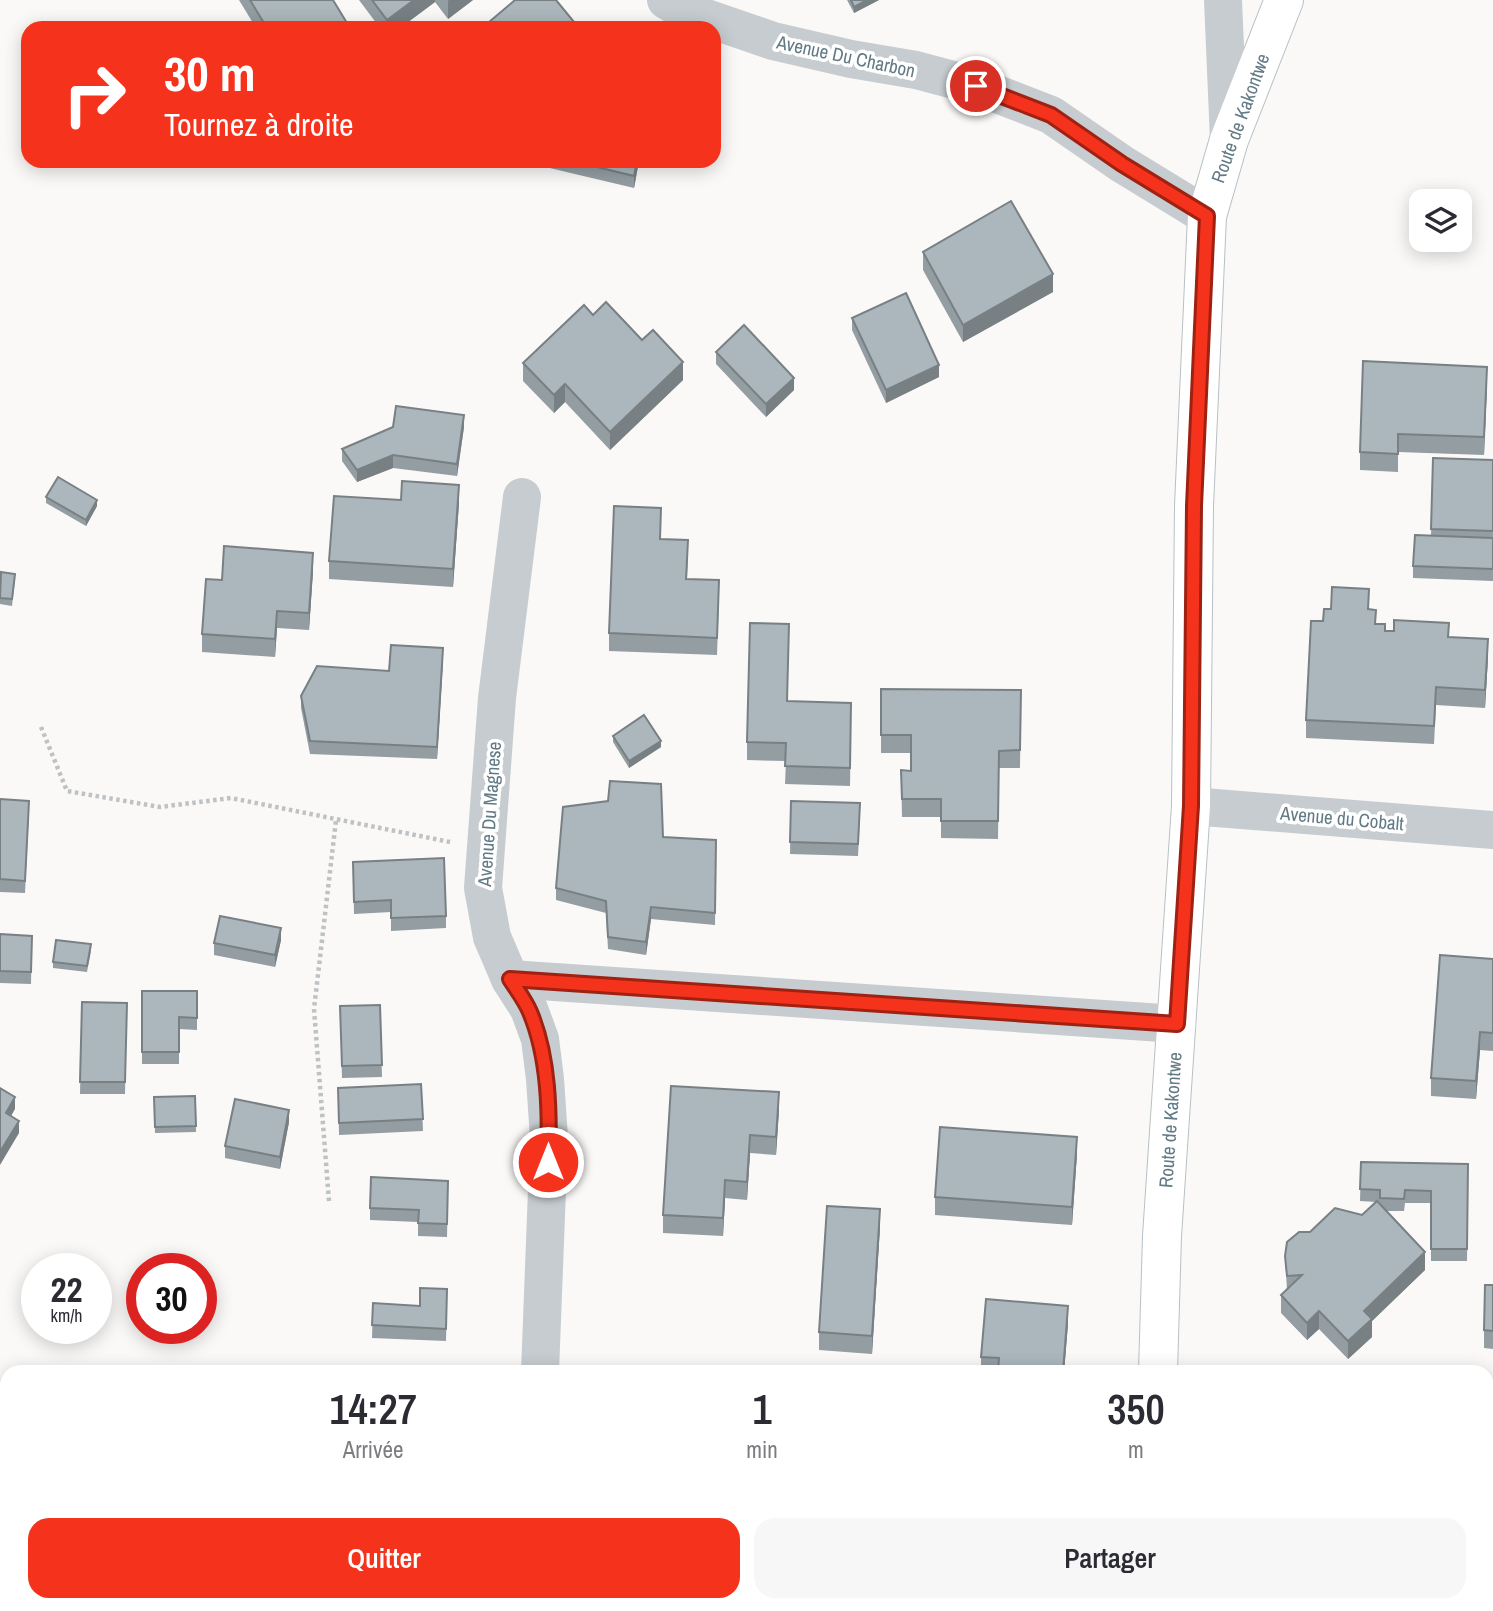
<!DOCTYPE html>
<html lang="fr">
<meta charset="utf-8">
<style>
:root{--surface:#fff;--page:#f7f7f7;--text:#2b2b33;--muted:#7c7c81;--accent:#f5331c}
body{margin:0;font-family:"Archivo Narrow",sans-serif;background:var(--page);color:var(--text);height:100vh;display:flex;flex-direction:column;font-size:26px;white-space:nowrap}
*{box-sizing:border-box;margin:0}
p{font-size:23px;color:var(--muted)}
.icon{flex:none;width:38px;height:38px;fill:none;stroke:currentColor;stroke-width:2;stroke-linecap:round;stroke-linejoin:round}
.map{position:relative;flex:1;overflow:hidden}
.panel{position:absolute;left:0px;top:1365px;width:1494px;height:247px;display:flex;flex-direction:column;background:var(--surface);border-radius:21px 21px 0 0;box-shadow:0 4px 18px #0003}
.panel>*{flex:none}
.top-card{position:absolute;left:21px;top:21px;width:700px;height:147px;border-radius:21px;box-shadow:0 4px 18px #0003;background:#f5331c;color:#fff;overflow:hidden}
.tools{position:absolute;left:1409px;top:189px;display:grid;gap:14px}
.tools a{display:grid;place-items:center;width:63px;height:63px;border-radius:14px;background:var(--surface);box-shadow:0 4px 18px #0003;font-size:35px}
.speed{position:absolute;left:21px;top:1253px;display:flex;gap:14px;font-size:35px;font-weight:700;text-align:center}
.speed>*{display:grid;place-content:center;width:91px;height:91px;border-radius:50%;background:var(--surface);box-shadow:0 4px 18px #0003;line-height:1}
.speed small{font-size:18px;font-weight:400}
.speed .limit{border:10px solid #d22;background:#fff;color:#111}
.pin{position:absolute;display:grid;place-items:center;width:60px;height:60px;color:#fff;margin:-30px;border:4px solid #fff;border-radius:50%;box-shadow:0 2px 7px #0007}
.me{position:absolute;width:77px;margin:-38px;rotate:0deg;stroke-linejoin:round;filter:drop-shadow(0 0 5px #0008)}
.turn{display:flex;align-items:center;gap:24px;height:147px;padding:0 28px;font-size:32px}
.turn .icon{width:91px;height:91px;stroke-width:2.5}
.turn b{display:block;font-size:49px;line-height:60px}
.eta{display:flex;justify-content:space-evenly;align-items:center;height:119px;text-align:center}
.eta b{font-size:42px;font-weight:600;line-height:49px}
.button{display:flex;gap:14px;margin-top:auto;padding:14px 28px}
.button a{flex:1;height:80px;border-radius:21px;background:var(--accent);color:#fff;font-size:28px;font-weight:600;line-height:80px;text-align:center}
.button a+a{background:var(--page);color:var(--text)}
.map>svg:first-child{display:block}
.lines{fill:none;stroke-linecap:round;stroke-linejoin:round}
.secondary-casing{stroke:#b8c0c4;stroke-width:40}
.path{stroke:#bec2c4;stroke-width:4.5;stroke-dasharray:3.5 3.5;stroke-linecap:butt}
.street{stroke:#c6cccf;stroke-width:38}
.secondary{stroke:#fff;stroke-width:38}
.wall{fill:#939da2}
.shaded-wall{fill:#788084}
.building{fill:#abb7bc;stroke:#788084;stroke-width:2}
.route-casing{stroke:#9f2112;stroke-width:18}
.route{stroke:#f5331c;stroke-width:12}
.labels{text-anchor:middle;dominant-baseline:central;stroke-width:7;stroke-linejoin:round;paint-order:stroke}
.street-label{font-size:19px;fill:#617a85;stroke:#fff}
</style>
<div class="map">
<svg width="1493" height="1611" viewBox="0 0 1493 1611">
<rect width="100%" height="100%" fill="#faf9f7"/>
<g class="lines">
<!-- secondary casing -->
<g class="secondary-casing">
<g id="secondary">
<polyline points="1158,1372 1162,1236 1191,806 1194,506 1207,216 1229,140 1284,0"/>
<polyline points="1151,1611 1151,1605"/>
</g>
</g>
<!-- path -->
<g class="path">
<polyline points="41,727 67,791 160,807 231,798 450,842"/>
<polyline points="329,1201 314,1009 336,820"/>
</g>
<!-- street -->
<g class="street">
<polyline points="666,0 683,10 773,41 851,59 916,70 976,86 1051,115 1122,164 1207,216"/>
<polyline points="1223,0 1229,140"/>
<polyline points="522,497 497,698 483,888 492,937 510,979 529,1009 540,1039 545,1079 549,1138 540,1372"/>
<polyline points="1191,806 1493,830"/>
<polyline points="510,979 1177,1024"/>
<polyline points="1488,1484 1493,1484"/>
<polyline points="524,1611 525,1605"/>
</g>
<!-- secondary -->
<use href="#secondary" class="secondary"/>
</g>
<!-- wall -->
<g class="wall">
<polygon points="239,0 333,0 350,28 256,28"/>
<polygon points="359,0 473,0 448,19 435,2 400,28 380,28"/>
<polygon points="847,0 879,0 854,13"/>
<polygon points="537,161 639,161 634,188 537,165"/>
<polygon points="923,252 1053,292 963,342 923,270"/>
<polygon points="593,315 642,340 683,380 610,450 565,402 554,413 523,381 523,363"/>
<polygon points="852,318 939,377 886,403 852,330"/>
<polygon points="716,352 794,390 766,417 716,364"/>
<polygon points="1487,385 1484,455 1398,452 1398,472 1360,470 1360,452"/>
<polygon points="464,427 457,476 393,468 357,482 342,461 342,449"/>
<polygon points="1433,458 1493,460 1493,581 1413,578 1413,566 1431,536"/>
<polygon points="46,497 97,506 86,526 46,503"/>
<polygon points="401,500 459,503 453,587 329,579 329,561"/>
<polygon points="661,539 688,558 687,579 719,598 717,655 609,651 609,633"/>
<polygon points="313,571 309,630 277,628 275,657 202,652 202,634 222,580"/>
<polygon points="0,576 15,580 12,606 0,604"/>
<polygon points="1369,609 1376,624 1385,631 1449,637 1488,657 1485,708 1436,705 1434,744 1306,738 1306,720 1323,621"/>
<polygon points="443,660 437,759 310,754 301,708 301,696 389,671"/>
<polygon points="881,689 1021,690 1020,768 999,768 998,839 941,838 941,817 902,817 901,770 911,771 911,753 881,753"/>
<polygon points="788,701 851,721 850,786 785,784 786,761 747,760 747,742"/>
<polygon points="613,736 661,747 629,768 613,742"/>
<polygon points="0,799 29,813 25,893 0,892"/>
<polygon points="791,801 860,815 858,856 790,854"/>
<polygon points="663,837 716,840 715,925 651,919 646,955 608,949 606,913 556,900 556,888"/>
<polygon points="353,862 446,916 446,928 391,931 391,912 354,914"/>
<polygon points="0,934 32,936 31,984 0,983"/>
<polygon points="281,940 275,967 214,955 214,943"/>
<polygon points="91,951 87,972 53,968 53,962"/>
<polygon points="1493,959 1493,1051 1480,1050 1476,1099 1431,1096 1431,1078"/>
<polygon points="142,991 197,991 197,1030 179,1029 179,1064 142,1064"/>
<polygon points="82,1002 127,1003 125,1094 80,1094"/>
<polygon points="380,1005 382,1077 342,1078 340,1006"/>
<polygon points="421,1084 423,1131 339,1135 338,1088"/>
<polygon points="671,1086 779,1110 776,1155 750,1153 747,1200 725,1198 723,1236 663,1233 663,1215"/>
<polygon points="195,1096 196,1132 155,1133 154,1097"/>
<polygon points="289,1122 280,1169 225,1158 225,1146"/>
<polygon points="1077,1154 1072,1225 935,1215 935,1197"/>
<polygon points="1361,1162 1468,1164 1467,1261 1431,1261 1431,1203 1405,1203 1404,1211 1386,1211 1425,1270 1372,1321 1372,1337 1348,1359 1319,1329 1307,1340 1281,1313 1281,1295 1287,1290 1285,1256 1310,1232 1362,1215 1376,1202 1360,1201"/>
<polygon points="448,1193 447,1237 418,1236 418,1222 370,1220 370,1208"/>
<polygon points="880,1227 872,1354 819,1350 819,1332"/>
<polygon points="1493,1285 1493,1349 1484,1348 1484,1330"/>
<polygon points="447,1302 446,1341 372,1338 373,1303 420,1306"/>
<polygon points="1068,1324 1064,1372 981,1372 981,1357"/>
<polygon points="364,1605 482,1605 481,1611 364,1611"/>
</g>
<!-- shaded-wall -->
<g class="shaded-wall">
<polygon points="414,0 435,0 435,2 400,28 387,28 387,20"/>
<polygon points="449,0 473,0 448,19 448,1"/>
<polygon points="867,0 879,0 854,13 854,7"/>
<polygon points="637,161 639,161 634,188 634,176"/>
<polygon points="1053,274 1053,292 963,342 963,325"/>
<polygon points="683,362 683,380 610,450 610,432"/>
<polygon points="939,365 939,377 886,403 886,390"/>
<polygon points="1487,367 1487,385 1484,455 1484,437"/>
<polygon points="794,378 794,390 766,417 766,404"/>
<polygon points="565,384 565,402 554,413 554,395"/>
<polygon points="464,415 464,427 457,476 457,464"/>
<polygon points="393,455 393,468 357,482 357,470"/>
<polygon points="459,485 459,503 453,587 453,569"/>
<polygon points="97,500 97,506 86,526 86,520"/>
<polygon points="313,553 313,571 309,630 309,613"/>
<polygon points="277,611 277,628 275,657 275,639"/>
<polygon points="1488,639 1488,657 1485,708 1485,690"/>
<polygon points="443,648 443,660 437,759 437,747"/>
<polygon points="661,741 661,747 629,768 629,761"/>
<polygon points="651,907 651,919 646,955 646,942"/>
<polygon points="281,928 281,940 275,967 275,955"/>
<polygon points="1480,1032 1480,1050 1476,1099 1476,1081"/>
<polygon points="779,1092 779,1110 776,1155 776,1137"/>
<polygon points="15,1097 15,1109 6,1125 6,1113"/>
<polygon points="289,1110 289,1122 280,1169 280,1157"/>
<polygon points="19,1121 19,1133 0,1165 0,1152"/>
<polygon points="750,1135 750,1153 747,1200 747,1182"/>
<polygon points="1077,1137 1077,1154 1072,1225 1072,1207"/>
<polygon points="725,1180 725,1198 723,1236 723,1218"/>
<polygon points="880,1209 880,1227 872,1354 872,1336"/>
<polygon points="1425,1252 1425,1270 1372,1321 1372,1337 1348,1359 1348,1341 1364,1311"/>
<polygon points="1068,1306 1068,1324 1064,1372 1063,1372"/>
<polygon points="1319,1311 1319,1329 1307,1340 1307,1323"/>
</g>
<!-- building -->
<g class="building">
<polygon points="250,0 333,0 350,28 267,28"/>
<polygon points="372,0 414,0 387,20"/>
<polygon points="515,0 556,0 579,28 482,28"/>
<polygon points="851,0 867,0 854,7"/>
<polygon points="572,161 637,161 634,176"/>
<polygon points="1011,201 1053,274 963,325 923,252"/>
<polygon points="906,293 939,365 886,390 852,318"/>
<polygon points="606,302 642,340 653,330 683,362 610,432 565,384 554,395 523,363 584,305 593,315"/>
<polygon points="744,325 794,378 766,404 716,352"/>
<polygon points="1363,361 1487,367 1484,437 1398,434 1398,454 1360,452"/>
<polygon points="396,406 464,415 457,464 393,455 357,470 342,449 393,427"/>
<polygon points="1433,458 1493,460 1493,531 1431,529"/>
<polygon points="58,477 97,500 86,520 46,497"/>
<polygon points="402,481 459,485 453,569 329,561 334,496 401,500"/>
<polygon points="614,506 661,508 660,539 688,540 686,579 719,580 717,638 609,633"/>
<polygon points="1415,535 1493,538 1493,569 1413,566"/>
<polygon points="224,546 313,553 309,613 277,611 275,639 202,634 206,579 222,580"/>
<polygon points="1,572 15,574 12,599 0,598"/>
<polygon points="1332,587 1369,589 1368,609 1376,610 1375,624 1385,624 1385,631 1394,631 1394,620 1449,623 1448,637 1488,639 1485,690 1436,687 1434,726 1306,720 1311,621 1323,621 1324,609 1331,609"/>
<polygon points="750,623 789,624 787,701 851,703 850,768 785,766 786,743 747,742"/>
<polygon points="391,645 443,648 437,747 310,741 301,696 317,666 389,671"/>
<polygon points="881,689 1021,690 1020,750 999,751 998,821 941,821 941,799 902,799 901,770 911,771 911,735 881,735"/>
<polygon points="644,715 661,741 629,761 613,736"/>
<polygon points="610,781 661,784 663,837 716,840 715,913 651,907 646,942 608,937 606,901 556,888 563,807 608,801"/>
<polygon points="0,799 29,801 25,881 0,879"/>
<polygon points="791,801 860,803 858,844 790,842"/>
<polygon points="444,858 446,916 391,918 391,900 354,902 353,862"/>
<polygon points="220,916 281,928 275,955 214,943"/>
<polygon points="0,934 32,936 31,972 0,971"/>
<polygon points="56,940 91,944 87,966 53,962"/>
<polygon points="1440,955 1493,959 1493,1033 1480,1032 1476,1081 1431,1078"/>
<polygon points="142,991 197,991 197,1018 179,1017 179,1052 142,1052"/>
<polygon points="82,1002 127,1003 125,1082 80,1082"/>
<polygon points="380,1005 382,1065 342,1066 340,1006"/>
<polygon points="421,1084 423,1119 339,1123 338,1088"/>
<polygon points="671,1086 779,1092 776,1137 750,1135 747,1182 725,1180 723,1218 663,1215"/>
<polygon points="0,1088 15,1097 6,1113 19,1121 0,1152"/>
<polygon points="195,1096 196,1126 155,1127 154,1097"/>
<polygon points="235,1099 289,1110 280,1157 225,1146"/>
<polygon points="940,1127 1077,1137 1072,1207 935,1197"/>
<polygon points="1361,1162 1468,1164 1467,1249 1431,1249 1431,1191 1405,1190 1404,1199 1380,1198 1380,1190 1360,1189"/>
<polygon points="371,1177 448,1181 447,1224 418,1223 419,1210 370,1208"/>
<polygon points="1377,1201 1425,1252 1364,1311 1372,1319 1348,1341 1319,1311 1307,1323 1281,1295 1302,1275 1287,1276 1285,1256 1287,1242 1299,1232 1310,1232 1335,1208 1362,1215"/>
<polygon points="827,1206 880,1209 872,1336 819,1332"/>
<polygon points="1485,1285 1493,1285 1493,1331 1484,1330"/>
<polygon points="420,1288 447,1289 446,1329 372,1325 373,1303 420,1306"/>
<polygon points="986,1299 1068,1306 1063,1372 998,1372 999,1358 981,1357"/>
<polygon points="437,1370 469,1372 437,1372"/>
<rect x="364" y="1605" width="31" height="6"/>
<polygon points="407,1605 481,1605 480,1611"/>
<polygon points="630,1605 767,1605 767,1611 629,1611"/>
</g>
<g class="lines">
<!-- route casing -->
<g class="route-casing">
<path id="route" d="M548 1162C550 1113 549 1057 530 1012 525 1000 517 990 510 979L1177 1024 1191 806 1194 506 1207 216 1122 164 1051 115 976 86"/>
</g>
<!-- route -->
<use href="#route" class="route"/>
</g>
<g class="labels">
<!-- street labels -->
<g class="street-label">
<text transform="translate(846 56) rotate(12)">Avenue Du Charbon</text>
<text transform="translate(1240 118) rotate(-70)">Route de Kakontwe</text>
<text transform="translate(489 814) rotate(-86)">Avenue Du Magnese</text>
<text transform="translate(1342 818) rotate(5)">Avenue du Cobalt</text>
<text transform="translate(1170 1120) rotate(-86)">Route de Kakontwe</text>
</g>
</g>
</svg>
<div class="tools">
<a><svg class="icon" aria-label="layers" viewBox="0 0 24 24"><path d="M12 4l9 5-9 5-9-5zM3 14l9 5 9-5"/></svg></a>
</div>
<div class="speed"><div>22<small>km/h</small></div><div class="limit">30</div></div>
<div class="pin" style="left:976px;top:86px;background:#d93025"><svg class="icon" aria-label="arrive" viewBox="0 0 24 24"><path d="M6 21V4h12l-3 4 3 4H6"/></svg></div>
<svg class="me" style="left:548px;top:1162px" viewBox="-20 -20 40 40"><circle r="17" fill="#f5331c" stroke="#fff" stroke-width="3"/><path d="M0-11L8 9 0 5-8 9z" fill="#fff"/></svg>
<div class="top-card">
<div class="turn"><svg class="icon" aria-label="right" viewBox="0 0 24 24"><path d="M7 20v-9h11M14 6l5 5-5 5"/></svg><div><b>30 m</b>Tournez à droite</div></div>
</div>
<section class="panel">
<div class="eta">
<div><b>14:27</b><p>Arrivée</p></div>
<div><b>1</b><p>min</p></div>
<div><b>350</b><p>m</p></div>
</div>
<div class="button"><a>Quitter</a><a>Partager</a></div>
</section>
</div>
